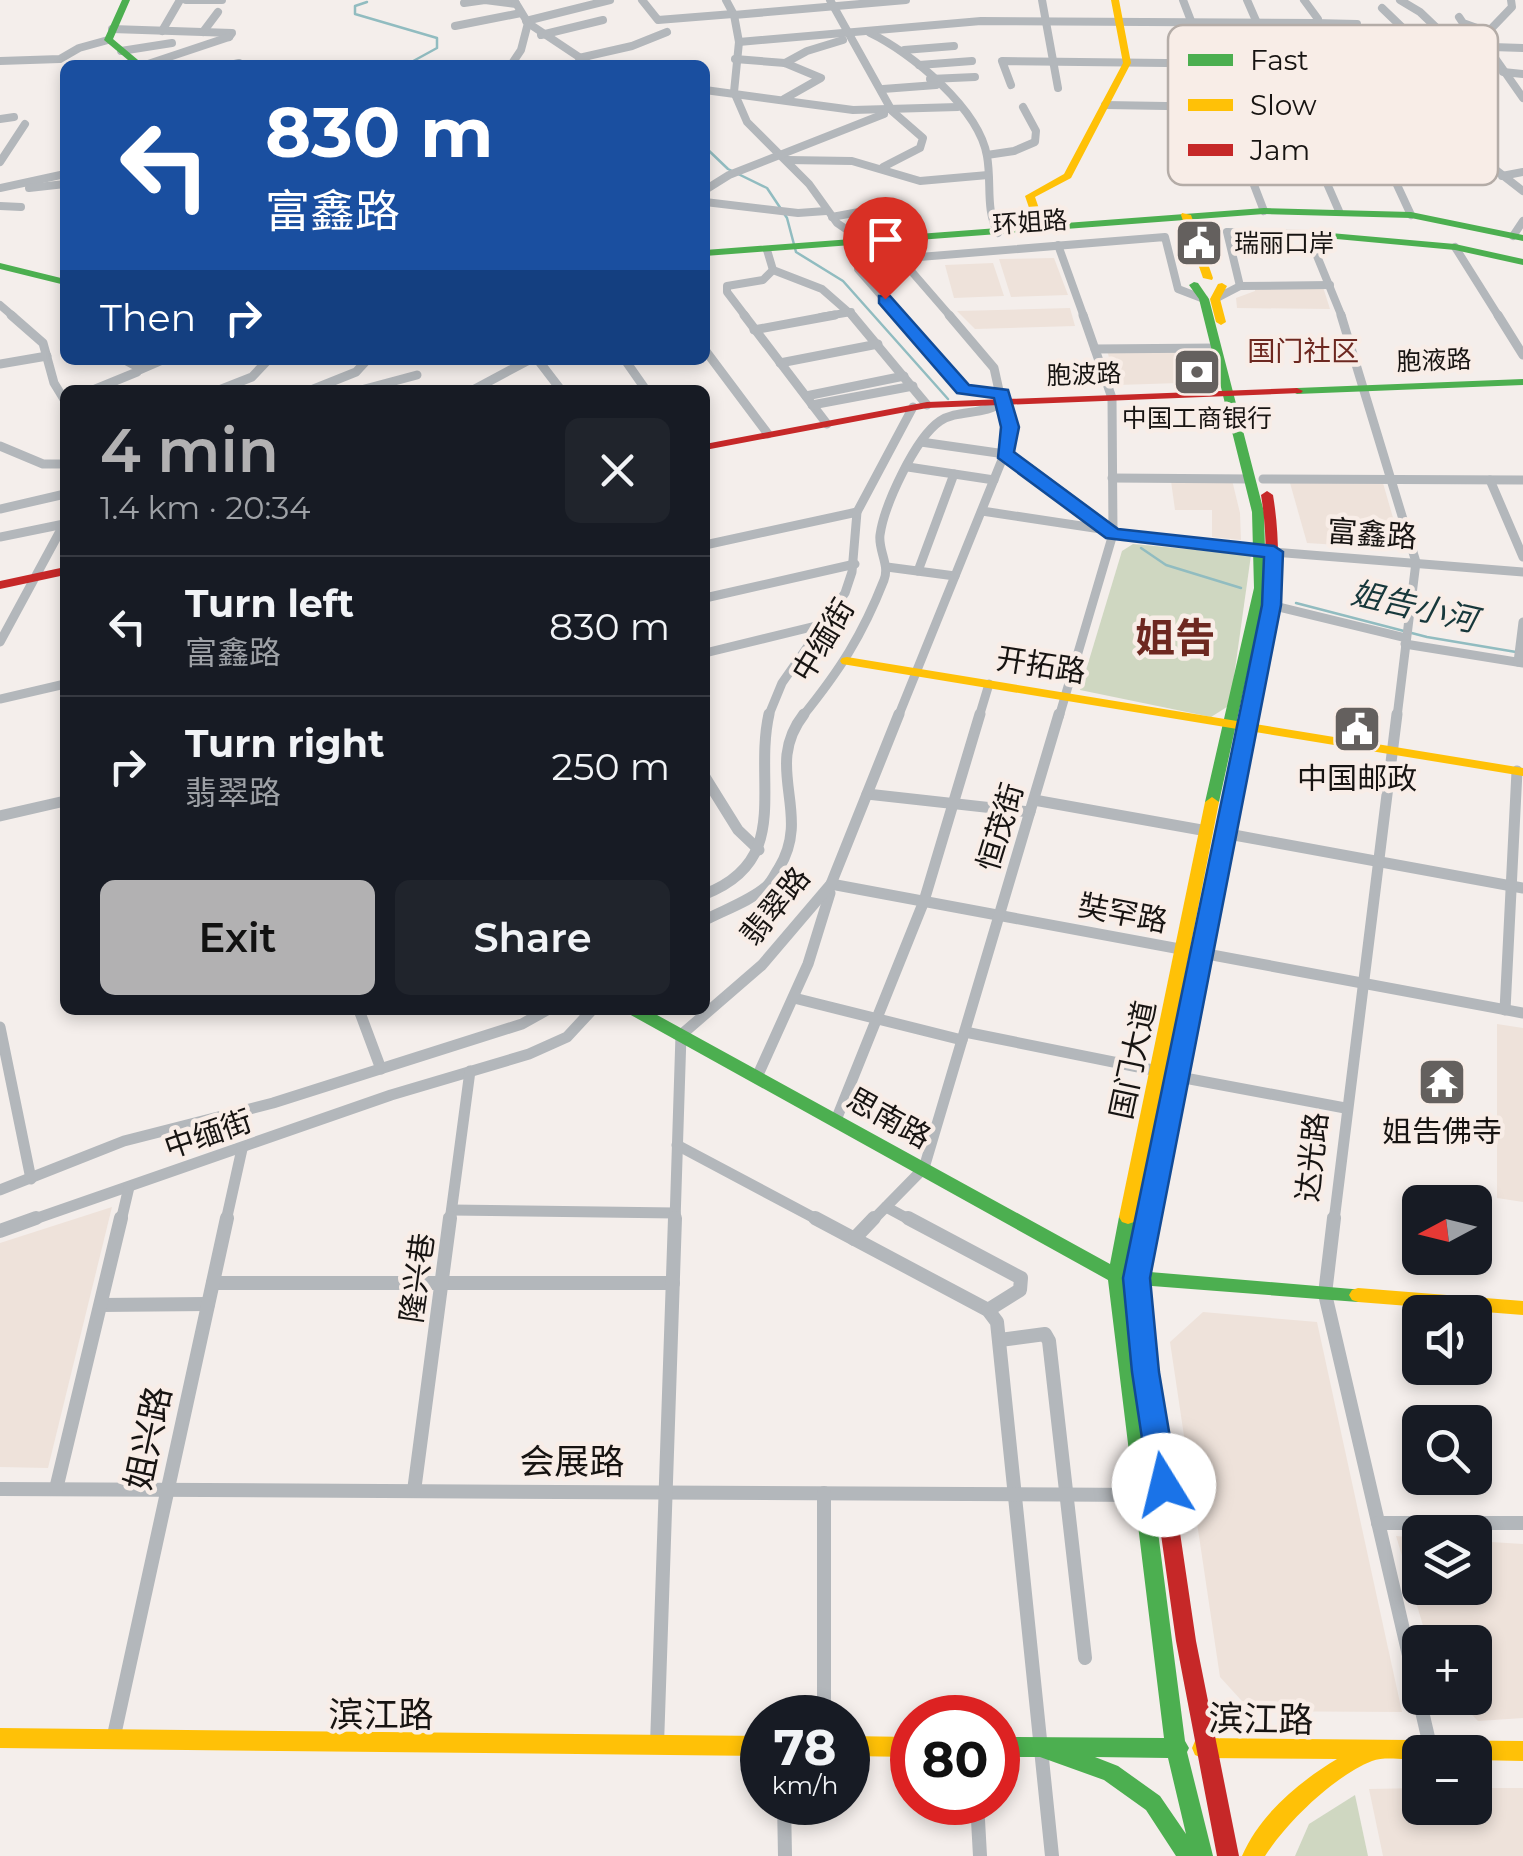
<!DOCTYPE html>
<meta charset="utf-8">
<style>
:root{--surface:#171b24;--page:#20242c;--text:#f1f3f6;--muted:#9ea1a6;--line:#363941;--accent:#b2b1b2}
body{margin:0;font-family:Montserrat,"Noto Sans SC",sans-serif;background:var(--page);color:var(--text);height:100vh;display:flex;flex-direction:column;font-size:38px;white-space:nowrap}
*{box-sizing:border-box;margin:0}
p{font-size:32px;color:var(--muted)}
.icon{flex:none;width:55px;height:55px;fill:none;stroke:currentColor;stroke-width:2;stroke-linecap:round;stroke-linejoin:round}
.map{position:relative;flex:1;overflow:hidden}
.side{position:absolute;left:60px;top:385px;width:650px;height:630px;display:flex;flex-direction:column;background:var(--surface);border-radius:15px;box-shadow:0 5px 15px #0003}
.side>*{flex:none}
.hud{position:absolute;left:60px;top:60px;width:650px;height:305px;border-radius:15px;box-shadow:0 5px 15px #0003;background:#1a4fa0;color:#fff;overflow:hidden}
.needle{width:65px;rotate:263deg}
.fabs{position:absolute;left:1402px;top:1185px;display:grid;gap:20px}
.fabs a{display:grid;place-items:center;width:90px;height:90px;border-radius:15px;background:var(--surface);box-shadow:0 5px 15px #0003;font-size:50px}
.speed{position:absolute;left:740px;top:1695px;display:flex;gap:20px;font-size:50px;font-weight:700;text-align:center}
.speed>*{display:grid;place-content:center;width:130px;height:130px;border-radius:50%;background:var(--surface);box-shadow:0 5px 15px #0003;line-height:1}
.speed small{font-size:25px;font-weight:400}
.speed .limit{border:15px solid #d22;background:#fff;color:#111}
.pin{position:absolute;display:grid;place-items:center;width:85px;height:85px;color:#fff;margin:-102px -42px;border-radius:50% 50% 50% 0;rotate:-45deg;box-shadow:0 0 10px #0007}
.pin .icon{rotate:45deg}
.me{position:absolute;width:110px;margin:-55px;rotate:351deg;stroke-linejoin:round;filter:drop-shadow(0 0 8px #0008)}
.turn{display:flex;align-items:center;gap:35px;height:210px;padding:0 40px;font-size:45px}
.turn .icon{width:130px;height:130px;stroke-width:2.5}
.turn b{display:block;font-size:70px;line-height:85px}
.then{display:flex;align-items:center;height:95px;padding:0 40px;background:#0003;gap:20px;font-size:38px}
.round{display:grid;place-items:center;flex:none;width:105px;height:105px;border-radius:15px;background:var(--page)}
.head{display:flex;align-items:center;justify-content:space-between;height:170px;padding:0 40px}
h1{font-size:60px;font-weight:600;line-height:75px;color:var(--accent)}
.cta{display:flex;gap:20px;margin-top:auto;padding:20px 40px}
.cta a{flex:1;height:115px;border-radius:15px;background:var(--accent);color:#111;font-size:40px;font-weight:600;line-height:115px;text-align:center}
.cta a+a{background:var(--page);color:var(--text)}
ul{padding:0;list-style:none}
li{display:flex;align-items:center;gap:30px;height:140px;padding:0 40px;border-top:2px solid var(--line)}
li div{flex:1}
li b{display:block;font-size:38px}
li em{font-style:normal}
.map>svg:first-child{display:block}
.built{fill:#eee2da}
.green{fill:#cfd7c1}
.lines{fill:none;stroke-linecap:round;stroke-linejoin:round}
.stream{stroke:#91bcc0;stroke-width:2.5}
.street-far3{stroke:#b3b7bb;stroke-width:8}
.street-far2{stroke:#b3b7bb;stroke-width:9}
.street-far1{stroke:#b3b7bb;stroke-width:11}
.street{stroke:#b3b7bb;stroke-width:14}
.fast{fill:#4caf50;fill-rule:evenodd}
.slow{fill:#ffc107;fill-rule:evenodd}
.jam{fill:#c62828;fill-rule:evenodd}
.route{fill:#1a73e8;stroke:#114b97;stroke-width:2.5}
.labels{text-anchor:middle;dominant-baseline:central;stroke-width:9;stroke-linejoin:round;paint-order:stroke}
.far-street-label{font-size:25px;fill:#171412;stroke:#f8ede7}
.far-poi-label{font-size:25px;fill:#171412;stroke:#f8ede7;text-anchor:start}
.far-neighbourhood-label{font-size:28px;fill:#6d2820;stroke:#f8ede7}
.street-label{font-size:30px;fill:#171412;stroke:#f8ede7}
.poi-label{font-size:30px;fill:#171412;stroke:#f8ede7}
.water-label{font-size:32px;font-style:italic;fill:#17383b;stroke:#f8ede7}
.near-street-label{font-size:35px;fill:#171412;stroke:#f8ede7}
.district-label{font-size:40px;font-weight:bold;fill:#6d2820;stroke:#f8ede7}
.key{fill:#f8ede7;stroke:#b4aca7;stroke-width:2.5}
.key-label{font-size:28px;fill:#171412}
</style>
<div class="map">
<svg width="1523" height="1856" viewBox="0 0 1523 1856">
<rect width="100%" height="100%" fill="#f4eeeb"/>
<!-- built -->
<g class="built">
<polygon points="1054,258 1068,295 1011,297 999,259"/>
<polygon points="993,263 1004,296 954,298 945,265"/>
<polygon points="1255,287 1323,287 1330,309 1237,308 1236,298 1255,291"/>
<polygon points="1070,308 1075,326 975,329 957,311"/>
<polygon points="1198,350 1210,382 1118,385 1107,351"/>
<polygon points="1232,480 1240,513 1241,540 1212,537 1212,510 1175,510 1171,481"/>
<polygon points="1290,483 1383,483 1402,549 1307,543"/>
<polygon points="1497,1024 1523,1028 1523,1202 1497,1198"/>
<polygon points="112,1207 48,1468 0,1467 0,1243"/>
<polygon points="1203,1312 1317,1322 1402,1712 1251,1711 1220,1677 1170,1342"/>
<polygon points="1396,1536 1420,1538 1420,1588 1475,1588 1475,1541 1523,1544 1523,1718 1478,1721 1456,1698 1475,1698 1475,1642 1428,1642"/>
<polygon points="1420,1788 1420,1808 1475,1808 1475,1788 1523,1788 1523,1856 1383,1856 1369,1789"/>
</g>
<!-- green -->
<g class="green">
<polygon points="1133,544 1251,555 1230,705 1211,717 1080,690 1122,551"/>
<polygon points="1355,1795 1368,1856 1295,1856 1309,1824"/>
</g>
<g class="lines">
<!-- stream -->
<g class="stream">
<polyline points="367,2 355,6 355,14 437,38 437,48 406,65"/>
<polyline points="705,147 728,169 767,188 787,218 796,252 843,281 948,399"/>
<polyline points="1031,465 1098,515"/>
<polyline points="1141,548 1166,565 1241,588"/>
<polyline points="1296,603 1427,637 1516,652"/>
</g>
<!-- street-far3 -->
<g class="street-far3">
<polyline points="186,0 222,0"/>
<polyline points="642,0 658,20 733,14"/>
<polyline points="726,0 734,15 739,42 734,92 747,122 809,184 837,223 868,244"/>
<polyline points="830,0 892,111 923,138 920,148 883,167"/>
<polyline points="1042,0 1058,88"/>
<polyline points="1183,0 1264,211"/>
<polyline points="1247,0 1339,211"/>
<polyline points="1400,0 1420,12 1444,35"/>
<polyline points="1511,0 1512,7 1488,32 1495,58 1523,98"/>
<polyline points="464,3 485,0 516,4"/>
<polyline points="1382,8 1436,60"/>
<polyline points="734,15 906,0"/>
<polyline points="1459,17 1463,23 1488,32"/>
<polyline points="526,21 610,0"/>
<polyline points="528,23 591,65"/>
<polyline points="1315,23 1357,24"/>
<polyline points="455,26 521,13"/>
<polyline points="112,29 232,33 229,37"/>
<polyline points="162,31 180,0"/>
<polyline points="203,32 218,12"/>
<path d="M870 33C912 53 979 109 987 156 992 184 985 209 998 233"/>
<polyline points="541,35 603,20"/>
<polyline points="1329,38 1411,215"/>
<polyline points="739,42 981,21 1315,23 1318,19 1304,0"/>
<polyline points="1492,47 1523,48"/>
<polyline points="1334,49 1364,48 1429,61 1495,58"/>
<polyline points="904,50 954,46"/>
<polyline points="121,51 172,43"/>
<polyline points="579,58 632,46 667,32"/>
<polyline points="735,59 785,63 821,78 784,99"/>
<polyline points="0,61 60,59 79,48 108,40"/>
<polyline points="785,63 807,51 843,40"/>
<polyline points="145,65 229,37"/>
<polyline points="230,65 239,63"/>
<polyline points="511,65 521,50 528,23 514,0"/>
<polyline points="919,65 972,61"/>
<polyline points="1503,72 1523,74"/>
<polyline points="930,79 975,77"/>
<polyline points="1011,85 1002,61 1342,65"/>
<polyline points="883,89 936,85"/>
<polyline points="705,90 853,110 958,107"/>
<polyline points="1105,105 1293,108"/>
<polyline points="0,119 14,117"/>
<polyline points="1451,119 1469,149 1523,191"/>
<polyline points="1238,141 1378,144"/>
<polyline points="987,155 1014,151 1035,142 1036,131 1023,107"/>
<polyline points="787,160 852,161 920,181 988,175"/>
<polyline points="0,162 25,124"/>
<polyline points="1502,176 1523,172"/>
<polyline points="0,188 65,174"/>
<polyline points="29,188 65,184"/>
<polyline points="705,190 729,175 884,114"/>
<polyline points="705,202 798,213 826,211"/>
<polyline points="0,206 21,207"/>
<polyline points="832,217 875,209"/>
<polyline points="1513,236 1523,221"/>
<polyline points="1058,245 1084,317"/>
<polyline points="1455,247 1499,317"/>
<polyline points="767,250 773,270 822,289 854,317"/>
<polyline points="899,257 951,317"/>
<polyline points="1240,286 1227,232 1308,234 1342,317"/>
<polyline points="1215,299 1240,286 1330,285"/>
<polyline points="0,305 14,317"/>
<polyline points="746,317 727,292 727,286 763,280 773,270"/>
<polyline points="821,317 851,312"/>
<polyline points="900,317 858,269 858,262 1165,237 1178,289 1204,299"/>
</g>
<!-- street-far2 -->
<g class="street-far2">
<polyline points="11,315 43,343 54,383 65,401"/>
<polyline points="744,315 827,424"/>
<polyline points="852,315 927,405"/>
<polyline points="898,315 963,389 1002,393"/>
<polyline points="1341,315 1416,562 1397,717"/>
<polyline points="1498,315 1523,355"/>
<polyline points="754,330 835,315"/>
<polyline points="1095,349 1216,348"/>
<polyline points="705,350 768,434"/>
<polyline points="538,360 561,390"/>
<polyline points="625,360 646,390"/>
<polyline points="780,363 878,344"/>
<polyline points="0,364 47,356"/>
<polyline points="139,370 162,360"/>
<polyline points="93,390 137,372 138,367 125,360"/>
<polyline points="219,390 252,377 268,360"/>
<polyline points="311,390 356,372 367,360"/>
<polyline points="361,390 417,375"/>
<polyline points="473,390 529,360"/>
<polyline points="806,396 904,376"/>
<polyline points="812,405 913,386"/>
<polyline points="921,442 1005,454 1113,534 1261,551 1523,572"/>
<polyline points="0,446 43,464 65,464"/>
<polyline points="908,467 994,480"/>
<polyline points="1112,478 1250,479"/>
<polyline points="1263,479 1523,480"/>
<polyline points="1490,480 1523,557"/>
<polyline points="0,509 65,494"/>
<polyline points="982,511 1101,529"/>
<polyline points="0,537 64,524"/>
<polyline points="705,545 857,512"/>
<polyline points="887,567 955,576"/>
<polyline points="918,571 954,474"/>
<polyline points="705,598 855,564"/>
<polyline points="1271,605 1406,638"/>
<polyline points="0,642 65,522"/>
<polyline points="1405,644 1523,663"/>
<polyline points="705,653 824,624"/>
<polyline points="1518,662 1523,622"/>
<polyline points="0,699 65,684"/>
<polyline points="768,717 782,683 845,593 852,572 857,512 913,407"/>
<path d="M802 717C840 670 862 636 884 580 890 565 878 550 880 535 884 506 915 438 940 421 958 409 985 416 1004 401"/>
<polyline points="898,717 1010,440 994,368 949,315"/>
<polyline points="979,717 989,684"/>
<polyline points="1059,717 1113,534 1112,398 1083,315"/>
</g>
<!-- street-far1 -->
<g class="street-far1">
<polyline points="705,777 738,830 759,850"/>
<polyline points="867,794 1030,812"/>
<polyline points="1034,800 1207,831"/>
<polyline points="0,816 65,801"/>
<polyline points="1223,833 1523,888"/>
<polyline points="831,884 1523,1013"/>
<path d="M705 894C793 860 753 785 769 714"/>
<path d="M705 920C724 910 750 901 766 887 772 882 775 874 779 868 813 812 762 768 804 714"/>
<polyline points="794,998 962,1040"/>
<polyline points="359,1010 381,1069"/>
<polyline points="1505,1010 1517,771"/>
<polyline points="0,1027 31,1179"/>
<polyline points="965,1032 1158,1071"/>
<polyline points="1174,1076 1345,1108"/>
<polyline points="757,1077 808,964 830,893"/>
<polyline points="836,1120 924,901 980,714"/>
<polyline points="677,1145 820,1221"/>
<polyline points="0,1190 124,1141 273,1103 522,1024 547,1010"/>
<polyline points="886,1207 912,1221"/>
<polyline points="452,1210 675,1213"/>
<polyline points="29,1221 391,1095 529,1054 567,1037 592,1010"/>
<polyline points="121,1221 129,1187"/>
<polyline points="226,1221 242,1149"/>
<polyline points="450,1221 470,1071"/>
<polyline points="675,1221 681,1035 762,965 831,884 899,714"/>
<polyline points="872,1221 924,1168 1059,714"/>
<polyline points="1334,1221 1397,714"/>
</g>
<!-- street -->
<g class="street">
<polyline points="815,1218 988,1310 997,1322 1052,1856"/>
<polyline points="908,1218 1021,1278 1020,1290 988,1310"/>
<polyline points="1334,1218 1325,1294 1431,1750"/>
<polyline points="0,1231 36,1218"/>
<polyline points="854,1239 874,1218"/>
<polyline points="213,1283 673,1283"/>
<polyline points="101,1305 208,1304"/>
<polyline points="1000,1340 1045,1334 1049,1341 1085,1658"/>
<polyline points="0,1489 1143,1495"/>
<polyline points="56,1489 121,1218"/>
<polyline points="414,1491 450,1218"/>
<polyline points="824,1493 824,1718"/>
<polyline points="1378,1523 1523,1523"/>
<polyline points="113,1740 227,1218"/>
<polyline points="657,1745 675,1218"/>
<polyline points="784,1802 785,1856"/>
<polyline points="977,1802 980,1856"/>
</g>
<!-- fast -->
<g class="fast">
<polygon points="122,0 130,0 113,39 144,65 134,65 104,40"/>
<polygon points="1264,208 1411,212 1523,235 1523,241 1411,218 1264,214 705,256 705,250"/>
<polygon points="1308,231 1455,244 1523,259 1523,265 1455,250 1304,236 1303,234"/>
<polygon points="0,263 65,279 65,285 0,269"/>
<polygon points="1194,282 1198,283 1209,299 1264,512 1266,588 1219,802 1212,807 1205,802 1254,588 1252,512 1199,299 1189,285"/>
<polygon points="1523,379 1523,385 1297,394 1291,391 1297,388"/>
<polygon points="1261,650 1268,654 1159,1204 1157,1209 1151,1211 1145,1209 1143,1204 1254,654"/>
<path d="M627 1010H648L1110 1264 1119 1217 1122 1212 1128 1210 1134 1212 1137 1217 1126 1270 1364 1290 1367 1295 1364 1300 1358 1302 1126 1284 1185 1741 1189 1748 1187 1752 1213 1856H1176L1146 1810 1104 1780 1040 1757H998V1737L1164 1738 1108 1280 629 1014ZM1095 1757 1168 1758 1186 1834 1160 1796 1118 1766Z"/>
</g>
<!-- slow -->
<g class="slow">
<polygon points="1111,0 1119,0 1131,63 1071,178 1035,197 1046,229 1037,231 1025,196 1064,174 1123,63"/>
<polygon points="1182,213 1191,215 1213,278 1212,280 1203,278 1181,215"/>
<polygon points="1222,283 1227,286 1220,299 1226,322 1221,325 1216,322 1210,299 1218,284"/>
<polygon points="847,657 1523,768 1523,776 842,664 840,661 842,658"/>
<polygon points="1212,797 1219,802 1137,1217 1134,1222 1128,1224 1122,1222 1119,1217 1205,802"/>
<polygon points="1358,1288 1523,1301 1523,1315 1358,1302 1352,1300 1349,1295 1352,1290"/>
<polygon points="0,1728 762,1736 762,1756 0,1748"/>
<polygon points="848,1736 912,1737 912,1757 848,1756"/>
<path d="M1202 1738 1523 1741V1761L1475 1760V1752H1420V1760C1406 1760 1385 1756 1372 1761 1334 1776 1287 1822 1265 1856H1242C1260 1814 1299 1782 1337 1759L1202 1758 1195 1755 1192 1748 1195 1741Z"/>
</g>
<!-- jam -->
<g class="jam">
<polygon points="1297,388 1303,391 1301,393 927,408 705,450 705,444 927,402"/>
<path d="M1267 491 1273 495C1282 549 1278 600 1268 654L1261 658 1254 654C1265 601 1270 549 1261 495Z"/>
<polygon points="65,567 65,575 0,589 0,581"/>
<polygon points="1151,1197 1157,1199 1159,1204 1145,1278 1153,1350 1196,1641 1239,1856 1217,1856 1176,1641 1135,1350 1127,1278 1143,1204 1145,1199"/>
</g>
</g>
<!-- route -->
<polygon class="route" points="879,296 890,296 969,385 1008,390 1019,427 1014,452 1118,529 1274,546 1283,552 1281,605 1150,1278 1159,1372 1178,1485 1174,1494 1164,1498 1153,1494 1149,1485 1132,1372 1123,1278 1262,605 1264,557 1106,538 998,458 1001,427 994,398 957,393 879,303"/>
<!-- icons -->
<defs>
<g id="civic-square" transform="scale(2.5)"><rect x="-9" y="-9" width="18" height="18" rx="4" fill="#64605e" stroke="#f8ede7"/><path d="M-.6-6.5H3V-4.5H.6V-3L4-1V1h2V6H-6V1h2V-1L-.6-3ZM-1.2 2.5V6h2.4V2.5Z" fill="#fff"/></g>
<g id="bank-square" transform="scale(2.5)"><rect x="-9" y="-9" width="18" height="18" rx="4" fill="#64605e" stroke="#f8ede7"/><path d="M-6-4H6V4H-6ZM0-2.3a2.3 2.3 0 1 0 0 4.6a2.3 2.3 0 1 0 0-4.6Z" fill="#fff"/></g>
<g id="temple-square" transform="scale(2.5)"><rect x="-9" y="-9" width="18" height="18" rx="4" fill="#64605e" stroke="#f8ede7"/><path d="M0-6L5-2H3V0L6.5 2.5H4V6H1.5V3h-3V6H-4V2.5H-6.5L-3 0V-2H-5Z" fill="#fff"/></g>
</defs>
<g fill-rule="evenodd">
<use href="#civic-square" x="1199" y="243"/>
<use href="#bank-square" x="1197" y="372"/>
<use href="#civic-square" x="1357" y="729"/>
<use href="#temple-square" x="1442" y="1082"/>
</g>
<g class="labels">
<!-- far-street labels -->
<g class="far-street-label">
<text transform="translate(1030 222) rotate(-4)">环姐路</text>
<text transform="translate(1434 360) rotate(-2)">胞液路</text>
<text transform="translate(1084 374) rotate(-2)">胞波路</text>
</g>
<!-- far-poi labels -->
<g class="far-poi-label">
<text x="1234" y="243">瑞丽口岸</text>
<text x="1197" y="418" text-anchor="middle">中国工商银行</text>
</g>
<!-- far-neighbourhood labels -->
<g class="far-neighbourhood-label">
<text x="1303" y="351">国门社区</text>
</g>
<!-- street labels -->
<g class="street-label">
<text transform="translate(1372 534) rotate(4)">富鑫路</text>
<text transform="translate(823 640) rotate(-59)">中缅街</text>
<text transform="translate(1041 665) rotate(9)">开拓路</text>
<text transform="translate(1000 827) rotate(-73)">恒茂街</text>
<text transform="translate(775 906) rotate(-51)">翡翠路</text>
<text transform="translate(1123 913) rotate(11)">奘罕路</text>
<text transform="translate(1133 1060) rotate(-78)">国门大道</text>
<text transform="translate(889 1118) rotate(29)">思南路</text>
<text transform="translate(208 1134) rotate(-19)">中缅街</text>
<text transform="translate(1312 1157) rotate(-84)">达光路</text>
<text transform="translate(417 1278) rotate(-82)">隆兴巷</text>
</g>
<!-- poi labels -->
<g class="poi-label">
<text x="1357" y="778">中国邮政</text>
<text x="1442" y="1131">姐告佛寺</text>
</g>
<!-- water labels -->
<g class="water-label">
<text transform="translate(1414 606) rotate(13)">姐告小河</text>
</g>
<!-- near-street labels -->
<g class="near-street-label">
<text transform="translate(148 1438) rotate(-78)">姐兴路</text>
<text x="572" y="1461">会展路</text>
<text x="381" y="1714">滨江路</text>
<text transform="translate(1261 1719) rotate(1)">滨江路</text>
</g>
<!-- district labels -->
<g class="district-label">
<text x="1175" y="637">姐告</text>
</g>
</g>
<!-- legend -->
<rect x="1168" y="25" width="330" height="160" rx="15" class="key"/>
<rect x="1188" y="54" width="45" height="12" fill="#4caf50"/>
<rect x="1188" y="99" width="45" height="12" fill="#ffc107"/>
<rect x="1188" y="144" width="45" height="12" fill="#c62828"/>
<g class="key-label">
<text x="1250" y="70">Fast</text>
<text x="1250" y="115">Slow</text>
<text x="1250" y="160">Jam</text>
</g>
</svg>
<div class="fabs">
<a><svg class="needle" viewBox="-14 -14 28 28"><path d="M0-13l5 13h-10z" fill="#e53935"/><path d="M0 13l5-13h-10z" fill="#9ea1a6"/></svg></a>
<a><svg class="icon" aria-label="sound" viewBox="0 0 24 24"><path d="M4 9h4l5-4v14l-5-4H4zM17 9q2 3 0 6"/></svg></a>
<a><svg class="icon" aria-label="search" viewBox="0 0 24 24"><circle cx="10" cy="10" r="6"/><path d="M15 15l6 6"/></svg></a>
<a><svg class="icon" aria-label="layers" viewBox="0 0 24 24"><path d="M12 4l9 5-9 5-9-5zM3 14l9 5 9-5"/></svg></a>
<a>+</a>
<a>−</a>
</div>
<div class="speed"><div>78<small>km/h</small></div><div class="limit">80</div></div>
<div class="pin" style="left:885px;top:299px;background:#d93025"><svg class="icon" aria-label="arrive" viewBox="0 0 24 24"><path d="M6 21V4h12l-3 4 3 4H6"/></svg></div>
<svg class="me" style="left:1164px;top:1485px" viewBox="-20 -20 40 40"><circle r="19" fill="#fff"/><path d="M0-13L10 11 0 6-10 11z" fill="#1a73e8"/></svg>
<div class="hud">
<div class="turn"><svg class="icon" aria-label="left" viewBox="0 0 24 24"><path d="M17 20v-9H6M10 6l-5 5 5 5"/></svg><div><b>830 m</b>富鑫路</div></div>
<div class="then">Then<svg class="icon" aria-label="right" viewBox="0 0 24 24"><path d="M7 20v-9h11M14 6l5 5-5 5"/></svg></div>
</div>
<section class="side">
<div class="head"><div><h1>4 min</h1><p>1.4 km · 20:34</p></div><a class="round"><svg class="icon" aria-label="close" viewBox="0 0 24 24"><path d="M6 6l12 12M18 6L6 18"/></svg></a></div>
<ul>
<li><svg class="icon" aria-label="left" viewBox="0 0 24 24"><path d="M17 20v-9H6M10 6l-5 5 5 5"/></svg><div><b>Turn left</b><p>富鑫路</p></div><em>830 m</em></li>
<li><svg class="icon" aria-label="right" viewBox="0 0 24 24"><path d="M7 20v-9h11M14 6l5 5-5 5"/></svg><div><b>Turn right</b><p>翡翠路</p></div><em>250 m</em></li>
</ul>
<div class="cta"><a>Exit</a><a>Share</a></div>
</section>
</div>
